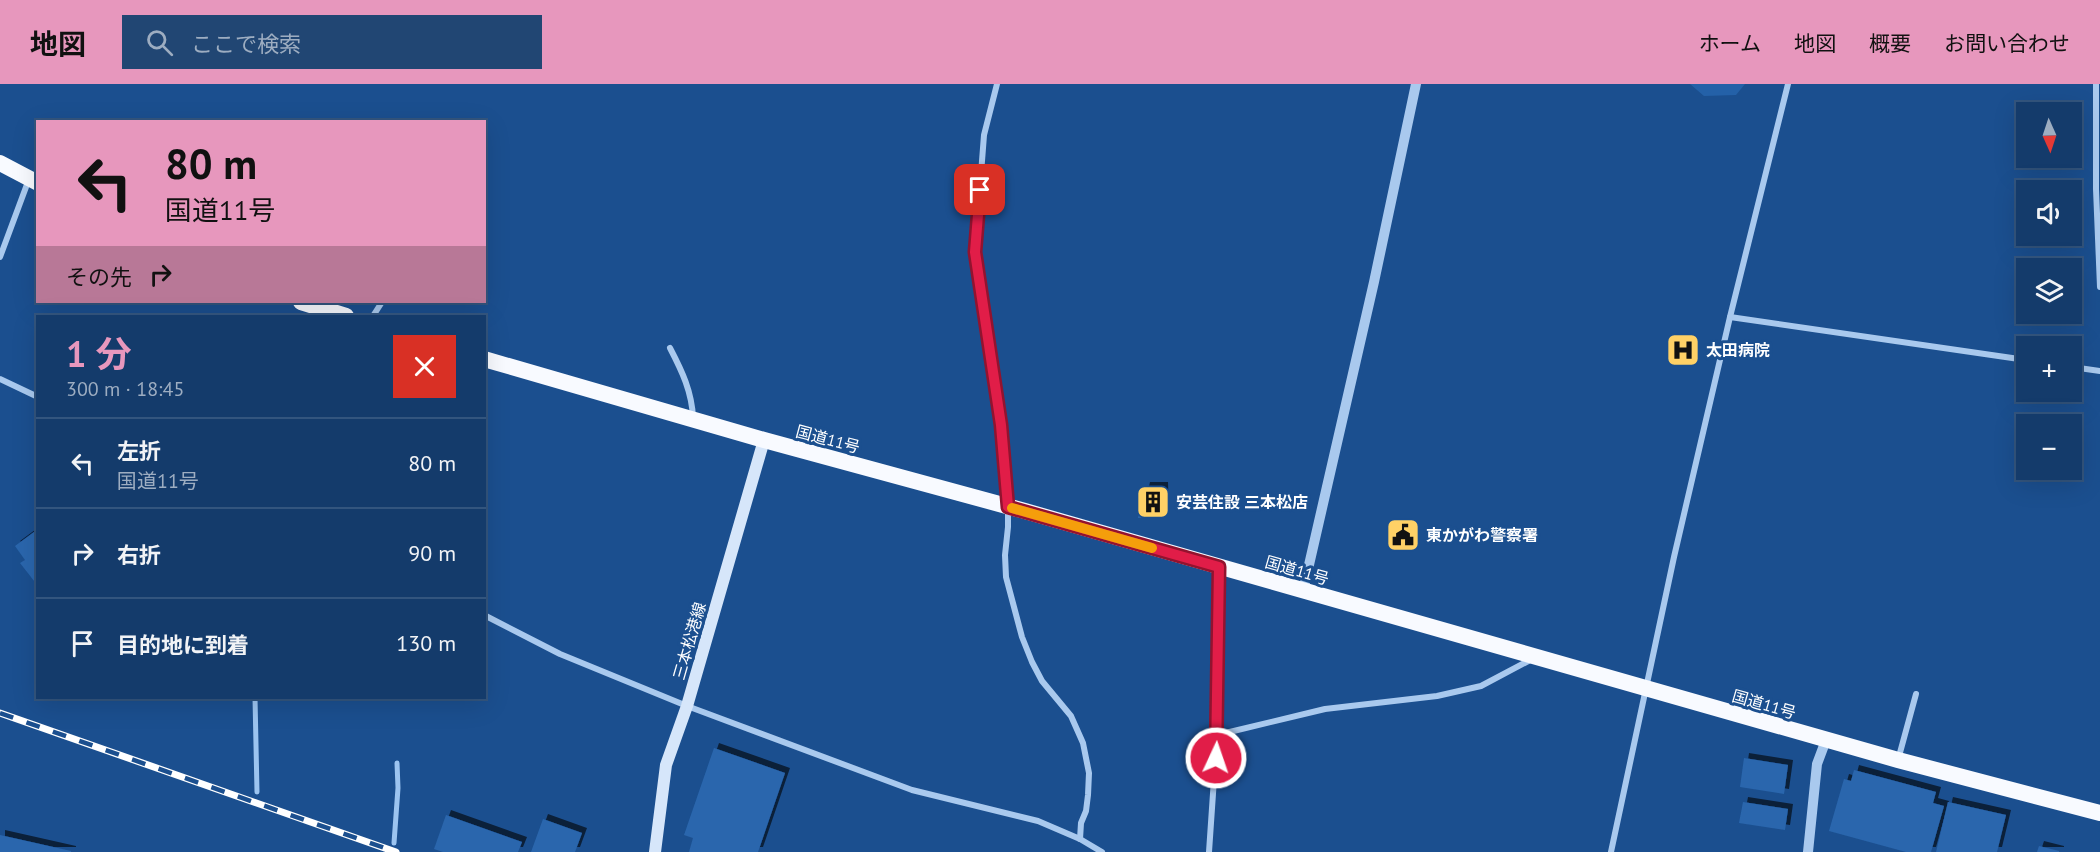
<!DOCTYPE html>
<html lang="ja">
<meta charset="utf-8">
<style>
:root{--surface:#143b6b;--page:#214673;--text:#f1f3f6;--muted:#9dadc1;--line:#33557e;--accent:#e797bd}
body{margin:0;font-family:"PT Sans","Noto Sans JP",sans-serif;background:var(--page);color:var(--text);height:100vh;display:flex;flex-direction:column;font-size:22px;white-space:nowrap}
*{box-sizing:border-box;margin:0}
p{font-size:20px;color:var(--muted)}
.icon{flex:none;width:33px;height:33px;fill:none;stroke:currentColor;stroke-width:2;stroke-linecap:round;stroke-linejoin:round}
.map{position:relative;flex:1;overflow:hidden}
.sheet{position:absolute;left:36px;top:231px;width:450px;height:384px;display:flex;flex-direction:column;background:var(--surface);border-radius:0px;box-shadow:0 6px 24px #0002,0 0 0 2px var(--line)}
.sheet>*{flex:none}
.top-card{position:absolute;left:36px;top:36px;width:450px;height:183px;border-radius:0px;box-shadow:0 6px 24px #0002,0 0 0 2px var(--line);background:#e797bd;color:#111;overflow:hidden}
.needle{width:39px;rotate:177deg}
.fabs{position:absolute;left:2016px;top:18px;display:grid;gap:12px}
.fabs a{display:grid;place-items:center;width:66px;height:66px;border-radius:0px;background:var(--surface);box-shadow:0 6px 24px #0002,0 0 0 2px var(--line);font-size:30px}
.pin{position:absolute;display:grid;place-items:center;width:51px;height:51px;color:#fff;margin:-26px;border-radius:12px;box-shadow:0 3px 9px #0006}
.me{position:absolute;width:66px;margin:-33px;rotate:3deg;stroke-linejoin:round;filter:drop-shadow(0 0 4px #0008)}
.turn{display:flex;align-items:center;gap:21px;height:126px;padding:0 30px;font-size:27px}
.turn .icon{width:78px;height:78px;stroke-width:2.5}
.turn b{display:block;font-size:42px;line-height:51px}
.then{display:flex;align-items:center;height:57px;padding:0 30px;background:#0003;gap:12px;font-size:22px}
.round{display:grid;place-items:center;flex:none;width:63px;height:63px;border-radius:0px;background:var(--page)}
.summary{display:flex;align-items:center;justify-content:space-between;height:102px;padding:0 30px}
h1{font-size:36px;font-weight:700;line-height:45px;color:var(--accent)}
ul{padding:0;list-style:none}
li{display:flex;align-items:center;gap:18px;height:90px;padding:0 30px;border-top:2px solid var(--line)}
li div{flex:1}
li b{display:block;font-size:22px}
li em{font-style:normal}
header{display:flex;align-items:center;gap:36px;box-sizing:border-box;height:84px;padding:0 30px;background:var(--accent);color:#111}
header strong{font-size:28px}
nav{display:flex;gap:33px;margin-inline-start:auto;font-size:21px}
.search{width:420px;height:54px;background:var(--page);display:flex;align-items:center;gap:15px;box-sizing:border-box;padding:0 21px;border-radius:0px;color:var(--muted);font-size:22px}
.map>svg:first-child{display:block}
.green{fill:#2461a8}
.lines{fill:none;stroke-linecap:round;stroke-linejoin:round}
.stream{stroke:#9cc4f0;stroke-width:5}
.building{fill:#2a66ad;filter:url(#shadow)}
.minor{stroke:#a9c9ee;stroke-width:6}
.tertiary{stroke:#a9c9ee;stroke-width:10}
.secondary{stroke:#d6e6fa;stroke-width:12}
.trunk{stroke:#f8faff;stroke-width:16}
.rail-casing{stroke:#fff;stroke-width:7}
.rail{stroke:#1b4f8f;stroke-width:4.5;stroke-dasharray:14;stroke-linecap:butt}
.route-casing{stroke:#92132f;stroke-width:15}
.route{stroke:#e11d48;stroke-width:10}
.slow{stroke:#f59e0b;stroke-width:10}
.labels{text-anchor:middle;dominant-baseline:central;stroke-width:6;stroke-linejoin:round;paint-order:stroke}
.poi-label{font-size:16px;font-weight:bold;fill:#fff;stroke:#1b4f8f;text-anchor:start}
.street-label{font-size:16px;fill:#fff;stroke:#1b4f8f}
</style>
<header>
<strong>地図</strong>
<div class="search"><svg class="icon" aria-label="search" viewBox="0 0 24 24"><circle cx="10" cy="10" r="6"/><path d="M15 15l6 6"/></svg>ここで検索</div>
<nav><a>ホーム</a><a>地図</a><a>概要</a><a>お問い合わせ</a></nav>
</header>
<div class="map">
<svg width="2100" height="768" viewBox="0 0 2100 768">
<defs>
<filter id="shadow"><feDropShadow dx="5" dy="-5" stdDeviation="0" flood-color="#0009"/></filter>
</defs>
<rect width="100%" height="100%" fill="#1b4f8f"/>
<!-- green -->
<polygon class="green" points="1690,0 1745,0 1736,11 1704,12"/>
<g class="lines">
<!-- stream -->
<g class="stream">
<polyline points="255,614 257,708"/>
<polyline points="394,759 398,704 397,679"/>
</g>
</g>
<!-- building -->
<g class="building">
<polygon points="1145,403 1163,403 1164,433 1138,434"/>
<polygon points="38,445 38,502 20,479 25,476 15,462"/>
<polygon points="714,664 785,689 758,768 689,768 693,754 684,751"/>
<polygon points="1744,674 1788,681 1784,710 1740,703"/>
<polygon points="1854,686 1936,708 1933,719 1944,722 1931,768 1906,768 1829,747 1844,695 1851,697"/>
<polygon points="1743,718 1788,725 1785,746 1739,739"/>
<polygon points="1948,718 2006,731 1997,768 1936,768"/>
<polygon points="446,731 522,758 518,768 443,768 434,765"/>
<polygon points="543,735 582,749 575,768 531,768"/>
<polygon points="0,751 71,767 71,768 0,768"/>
<polygon points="2039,762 2059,767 2059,768 2037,768"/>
</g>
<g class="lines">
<!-- minor -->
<g class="minor">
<polyline points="997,0 984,51 975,168 1001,341 1008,423 1008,443 1005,471 1006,493 1022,553 1032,578 1042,597 1071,632 1083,659 1089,689 1088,711 1086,727 1081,739 1080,755"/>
<polyline points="2096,0 2096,105 2100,203"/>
<polyline points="0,173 29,95"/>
<polyline points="373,232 382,218"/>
<polyline points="1730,233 2026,276"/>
<path d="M670 264C682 287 692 308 693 334"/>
<polyline points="2072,283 2100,287"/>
<polyline points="0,295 38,313"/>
<polyline points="484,531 560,570 687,622 912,706 1038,737 1080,755 1102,768"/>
<polyline points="1217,651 1325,625 1437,612 1481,602 1532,575"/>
<polyline points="1898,676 1916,610"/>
<polyline points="1209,768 1217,651 1219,484"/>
<polyline points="1611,768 1674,473 1730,233 1788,0"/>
</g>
<!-- tertiary -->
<g class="tertiary">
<polyline points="1303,507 1374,198 1416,0"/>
<polyline points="1808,768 1817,680 1826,656"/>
</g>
<!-- secondary -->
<polyline class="secondary" points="655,768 666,681 687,622 764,356"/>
<!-- trunk -->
<g class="trunk">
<polyline points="0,79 38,99"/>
<polyline points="301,218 346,232"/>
<polyline points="484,275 764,356 1025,427 1898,676 2100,729"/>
</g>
<!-- rail casing -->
<g class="rail-casing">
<polyline id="rail" points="0,629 396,768"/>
</g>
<!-- rail -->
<use href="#rail" class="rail"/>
</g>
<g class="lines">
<!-- route casing -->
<g class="route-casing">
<polyline id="route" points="980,106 975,168 1001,341 1008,423 1219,483 1216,674"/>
</g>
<!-- route -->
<use href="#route" class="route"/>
<!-- slow -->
<polyline class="slow" points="1012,424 1152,464"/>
</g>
<!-- icons -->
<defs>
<g id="hospital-square" transform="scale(1.725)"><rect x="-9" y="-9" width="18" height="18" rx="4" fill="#ffd166" stroke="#1b4f8f"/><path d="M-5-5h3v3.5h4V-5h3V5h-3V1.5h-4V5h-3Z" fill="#111"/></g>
<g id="building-square" transform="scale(1.725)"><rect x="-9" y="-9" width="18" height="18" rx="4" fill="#ffd166" stroke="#1b4f8f"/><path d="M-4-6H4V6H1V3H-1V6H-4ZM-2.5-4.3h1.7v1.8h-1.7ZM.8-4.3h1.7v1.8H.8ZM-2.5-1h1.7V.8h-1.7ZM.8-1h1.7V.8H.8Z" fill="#111"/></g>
<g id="civic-square" transform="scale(1.725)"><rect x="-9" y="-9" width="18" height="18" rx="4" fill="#ffd166" stroke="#1b4f8f"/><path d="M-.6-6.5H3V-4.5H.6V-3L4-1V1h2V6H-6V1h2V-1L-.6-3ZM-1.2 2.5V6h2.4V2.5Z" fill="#111"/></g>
</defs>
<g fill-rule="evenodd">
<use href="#hospital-square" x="1683" y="266"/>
<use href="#building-square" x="1153" y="418"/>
<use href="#civic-square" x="1403" y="451"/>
</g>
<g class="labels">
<!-- poi labels -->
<g class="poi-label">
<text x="1706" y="266">太田病院</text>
<text x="1176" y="418">安芸住設 三本松店</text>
<text x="1426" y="451">東かがわ警察署</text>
</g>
<!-- street labels -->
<g class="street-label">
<text transform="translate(828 355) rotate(15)">国道11号</text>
<text transform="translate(1297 486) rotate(16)">国道11号</text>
<text transform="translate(689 557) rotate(-74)">三本松港線</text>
<text transform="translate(1764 620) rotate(16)">国道11号</text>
</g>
</g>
</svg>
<div class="fabs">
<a><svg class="needle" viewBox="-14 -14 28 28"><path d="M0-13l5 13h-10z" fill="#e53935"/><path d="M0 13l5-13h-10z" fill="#9dadc1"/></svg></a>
<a><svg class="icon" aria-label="sound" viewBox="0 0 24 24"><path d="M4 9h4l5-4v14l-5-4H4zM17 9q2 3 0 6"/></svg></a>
<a><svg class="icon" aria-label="layers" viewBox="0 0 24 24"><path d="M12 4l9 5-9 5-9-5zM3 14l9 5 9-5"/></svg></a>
<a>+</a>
<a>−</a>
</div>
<div class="pin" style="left:980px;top:106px;background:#d93025"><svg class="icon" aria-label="arrive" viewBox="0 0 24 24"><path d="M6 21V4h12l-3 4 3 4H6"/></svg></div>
<svg class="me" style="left:1216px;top:674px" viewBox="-20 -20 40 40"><circle r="17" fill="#e11d48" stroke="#fff" stroke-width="3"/><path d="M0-11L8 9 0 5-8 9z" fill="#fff"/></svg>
<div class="top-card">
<div class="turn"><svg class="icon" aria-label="left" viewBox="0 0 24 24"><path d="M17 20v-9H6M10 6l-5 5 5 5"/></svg><div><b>80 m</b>国道11号</div></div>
<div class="then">その先<svg class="icon" aria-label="right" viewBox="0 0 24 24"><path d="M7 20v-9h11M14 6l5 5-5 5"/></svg></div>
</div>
<section class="sheet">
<div class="summary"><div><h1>1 分</h1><p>300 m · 18:45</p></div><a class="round" style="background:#d93025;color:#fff"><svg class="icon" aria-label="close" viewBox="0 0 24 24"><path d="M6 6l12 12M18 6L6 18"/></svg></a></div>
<ul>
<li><svg class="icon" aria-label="left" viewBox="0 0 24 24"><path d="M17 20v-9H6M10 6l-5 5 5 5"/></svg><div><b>左折</b><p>国道11号</p></div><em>80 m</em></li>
<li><svg class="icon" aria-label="right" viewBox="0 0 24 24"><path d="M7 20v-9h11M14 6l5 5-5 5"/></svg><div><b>右折</b></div><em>90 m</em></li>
<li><svg class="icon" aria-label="arrive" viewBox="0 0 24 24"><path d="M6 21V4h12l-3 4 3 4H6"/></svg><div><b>目的地に到着</b></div><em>130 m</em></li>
</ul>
</section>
</div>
